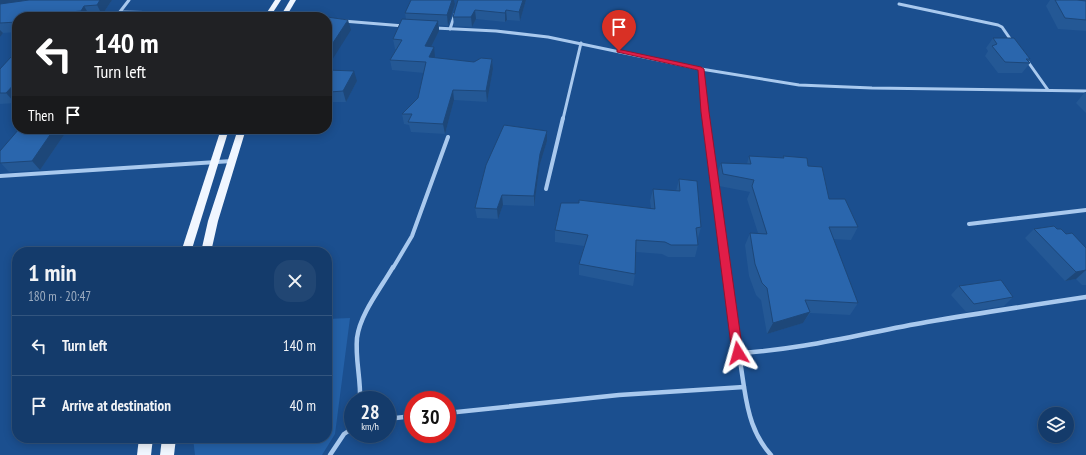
<!DOCTYPE html>
<meta charset="utf-8">
<style>
:root{--surface:#143b6b;--page:#214673;--text:#f1f3f6;--muted:#9dadc1;--line:#33557e}
body{margin:0;font-family:"PT Sans Narrow",sans-serif;background:var(--page);color:var(--text);height:100vh;display:flex;flex-direction:column;font-size:15px;white-space:nowrap}
*{box-sizing:border-box;margin:0}
p{font-size:13px;color:var(--muted)}
.icon{flex:none;width:22px;height:22px;fill:none;stroke:currentColor;stroke-width:2;stroke-linecap:round;stroke-linejoin:round}
.map{position:relative;flex:1;overflow:hidden}
.details{position:absolute;left:12px;top:247px;width:320px;height:196px;display:flex;flex-direction:column;background:var(--surface);border-radius:16px;box-shadow:0 2px 10px #0003,0 0 0 1px var(--line)}
.details>*{flex:none}
.hud{position:absolute;left:12px;top:12px;width:320px;height:122px;border-radius:16px;box-shadow:0 2px 10px #0003,0 0 0 1px var(--line);background:#202124;color:#fff;overflow:hidden}
.controls{position:absolute;left:1038px;top:407px;display:grid;gap:8px}
.controls a{display:grid;place-items:center;width:36px;height:36px;border-radius:50%;background:var(--surface);box-shadow:0 2px 10px #0003,0 0 0 1px var(--line);font-size:20px}
.speed{position:absolute;left:344px;top:391px;display:flex;gap:8px;font-size:20px;font-weight:700;text-align:center}
.speed>*{display:grid;place-content:center;width:52px;height:52px;border-radius:50%;background:var(--surface);box-shadow:0 2px 10px #0003,0 0 0 1px var(--line);line-height:1}
.speed small{font-size:10px;font-weight:400}
.speed .limit{border:6px solid #d22;background:#fff;color:#111}
.pin{position:absolute;display:grid;place-items:center;width:34px;height:34px;color:#fff;margin:-41px -17px;border-radius:50% 50% 50% 0;rotate:-45deg;box-shadow:0 0 4px #0007}
.pin .icon{rotate:45deg}
.me{position:absolute;width:44px;margin:-22px;rotate:352deg;stroke-linejoin:round;filter:drop-shadow(0 0 3px #0008)}
.turn{display:flex;align-items:center;gap:14px;height:84px;padding:0 16px;font-size:18px}
.turn .icon{width:52px;height:52px;stroke-width:2.5}
.turn b{display:block;font-size:28px;line-height:34px}
.then{display:flex;align-items:center;height:38px;padding:0 16px;background:#0003;gap:8px;font-size:15px}
.round{display:grid;place-items:center;flex:none;width:42px;height:42px;border-radius:16px;background:var(--page)}
.headline{display:flex;align-items:center;justify-content:space-between;height:68px;padding:0 16px}
h1{font-size:24px;font-weight:700;line-height:30px}
ul{padding:0;list-style:none}
li{display:flex;align-items:center;gap:12px;height:60px;padding:0 16px;border-top:1px solid var(--line)}
li div{flex:1}
li b{display:block;font-size:15px}
li em{font-style:normal}
.map>svg:first-child{display:block}
.green{fill:#2461a8}
.lines{fill:none;stroke-linecap:round;stroke-linejoin:round}
.street-far2{stroke:#a9c9ee;stroke-width:3}
.street-far1{stroke:#a9c9ee;stroke-width:4}
.street{stroke:#a9c9ee;stroke-width:4.5}
.primary{fill:#f0f6ff;fill-rule:evenodd}
.wall{fill:#245895}
.shaded-wall{fill:#1d4779}
.building{fill:#2a66ad;stroke:#1d4779}
.route{fill:#e11d48;stroke:#92132f}
</style>
<div class="map">
<svg width="1086" height="455" viewBox="0 0 1086 455">
<rect width="100%" height="100%" fill="#1b4f8f"/>
<!-- green -->
<polygon class="green" points="350,318 335,434 322,455 195,455 193,438 327,438 327,319"/>
<g class="lines">
<!-- street-far2 -->
<g class="street-far2">
<polyline points="899,4 998,25 1002,27 1013,43"/>
<polyline points="121,12 294,16"/>
<polyline points="116,17 129,0"/>
<polyline points="343,21 404,26"/>
<polyline points="435,28 496,31 548,37 701,69 799,85 872,88 1086,91"/>
<polyline points="450,29 455,14"/>
<polyline points="1026,59 1048,90"/>
<polyline points="701,69 706,119"/>
<polyline points="563,119 581,43"/>
</g>
<!-- street-far1 -->
<g class="street-far1">
<polyline points="706,118 726,268"/>
<polyline points="0,176 232,161"/>
<polyline points="546,189 563,118"/>
<polyline points="969,224 1086,210"/>
<polyline points="393,268 412,236 448,137"/>
</g>
<!-- street -->
<g class="street">
<polyline points="726,267 744,387"/>
<path d="M738 353C802 350 864 333 927 322 980 313 1033 305 1086 297"/>
<path d="M360 400C361 379 355 359 357 338 360 314 381 288 393 267"/>
<path d="M447 413 619 395 744 387C748 413 753 435 771 455"/>
<polyline points="387,419 413,416"/>
<polyline points="330,455 344,434 353,428"/>
</g>
<!-- primary -->
<g class="primary">
<polygon points="275,0 281,0 270,17 264,17"/>
<polygon points="290,0 296,0 286,17 280,17"/>
<polygon points="221,129 229,129 191,252 181,252"/>
<polygon points="238,129 246,129 218,221 211,252 201,252 208,221"/>
<polygon points="139,438 153,438 151,455 137,455"/>
<polygon points="162,438 176,438 174,455 160,455"/>
</g>
</g>
<!-- wall -->
<g class="wall">
<polygon points="0,0 112,0 102,15 90,16 90,17 17,17 17,32 3,33 0,37"/>
<polygon points="411,0 454,0 455,4 448,26 439,25 439,31 431,47 435,57 435,58 474,62 492,59 493,69 487,102 454,100 445,134 411,132 409,125 404,124 402,114 418,98 424,73 392,70 390,60 396,49 395,49 393,39 406,19 405,13"/>
<polygon points="458,0 526,0 520,21 507,20 505,22 476,19 472,27 454,26 453,17"/>
<polygon points="1050,0 1077,0 1086,1 1086,31 1058,29 1046,6"/>
<polygon points="993,38 1030,59 1029,62 1030,63 1022,73 998,73 985,56 988,51 986,48"/>
<polygon points="17,57 17,100 15,103 0,104 0,69"/>
<polygon points="327,70 357,81 346,102 333,102 332,100 327,100"/>
<polygon points="1085,92 1086,92 1086,113 1076,103"/>
<polygon points="19,129 68,129 40,170 9,172 0,162"/>
<polygon points="547,131 547,141 540,164 534,206 503,205 498,219 477,218 475,208"/>
<polygon points="749,156 782,158 783,156 808,166 829,199 858,227 851,240 833,239 858,303 850,315 810,313 803,323 767,334 761,300 756,295 749,276 745,245 750,233 758,233 747,199 750,192 719,186 717,175 721,163 747,164"/>
<polygon points="679,179 701,227 698,238 698,245 695,257 668,257 662,254 636,252 635,274 633,286 579,275 579,264 584,246 555,242 555,230 651,208 650,201 653,189 676,191"/>
<polygon points="1034,229 1057,229 1066,234 1086,248 1086,285 1082,285 1076,279 1065,281 1025,238"/>
<polygon points="959,286 1013,297 1004,306 966,312 951,295"/>
</g>
<!-- shaded-wall -->
<g class="shaded-wall">
<polygon points="0,0 62,0 0,9"/>
<polygon points="100,0 112,0 102,15 97,5"/>
<polygon points="452,0 454,0 455,4 448,26 447,15"/>
<polygon points="523,0 526,0 520,21 519,12"/>
<polygon points="84,6 90,16 90,17 69,17 70,12"/>
<polygon points="475,10 476,19 472,27 471,17"/>
<polygon points="506,10 507,20 505,22 505,13"/>
<polygon points="348,20 351,30 327,68 327,52"/>
<polygon points="438,21 439,31 426,57 425,46"/>
<polygon points="0,30 3,33 0,37"/>
<polygon points="434,47 435,57 430,68 429,57"/>
<polygon points="492,59 493,69 487,102 486,91"/>
<polygon points="354,71 357,81 346,102 343,91"/>
<polygon points="17,81 17,100 15,103 6,93"/>
<polygon points="453,90 454,100 445,134 443,124"/>
<polygon points="54,129 68,129 40,170 32,161"/>
<polygon points="547,131 547,141 540,164 534,206 534,196 540,154"/>
<polygon points="502,195 503,205 498,219 497,209"/>
<polygon points="1086,270 1076,279 1065,281 1076,272"/>
<polygon points="810,312 803,323 767,334 773,323"/>
</g>
<!-- building -->
<g class="building">
<polygon points="29,0 100,0 97,5 84,6 81,11 70,12 69,17 17,17 17,22 0,23 0,4"/>
<polygon points="411,0 452,0 447,15 405,13"/>
<polygon points="458,0 523,0 519,12 506,10 505,13 475,10 471,17 453,17"/>
<polygon points="1055,0 1077,0 1086,1 1086,20 1065,18"/>
<polygon points="292,12 326,17 290,17"/>
<polygon points="327,17 348,20 327,52"/>
<polygon points="402,19 438,21 425,46 434,47 429,57 474,62 481,58 492,59 486,91 453,90 443,124 408,122 412,114 402,114 418,98 426,62 390,60 402,40 393,39"/>
<polygon points="993,38 1014,38 1030,59 1026,59 1030,63 1005,62 992,46 997,44"/>
<polygon points="11,57 17,57 17,81 6,93 0,93 0,69"/>
<polygon points="327,70 354,71 343,91 330,92 329,90 327,90"/>
<polygon points="504,125 547,131 540,154 534,196 502,195 497,209 475,208 486,165"/>
<polygon points="19,129 54,129 32,161 0,163 0,151"/>
<polygon points="749,156 784,158 783,156 807,158 808,166 822,167 829,199 845,199 858,227 829,227 858,303 805,300 810,312 773,323 767,288 762,283 755,264 750,233 767,234 752,186 754,180 723,174 721,163 751,164"/>
<polygon points="679,179 697,181 701,227 696,228 698,245 671,245 665,242 636,240 635,274 579,264 588,235 555,230 561,203 579,203 579,200 655,209 653,189 680,191"/>
<polygon points="1054,226 1057,229 1061,229 1066,234 1072,233 1086,248 1086,270 1076,272 1034,229"/>
<polygon points="1001,280 1013,297 974,304 959,286"/>
</g>
<!-- route -->
<polygon class="route" points="617,49 701,67 704,69 709,112 743,353 741,356 738,358 734,356 732,353 701,112 698,70 617,52"/>
</svg>
<div class="controls">
<a><svg class="icon" aria-label="layers" viewBox="0 0 24 24"><path d="M12 4l9 5-9 5-9-5zM3 14l9 5 9-5"/></svg></a>
</div>
<div class="speed"><div>28<small>km/h</small></div><div class="limit">30</div></div>
<div class="pin" style="left:619px;top:51px;background:#d93025"><svg class="icon" aria-label="arrive" viewBox="0 0 24 24"><path d="M6 21V4h12l-3 4 3 4H6"/></svg></div>
<svg class="me" style="left:738px;top:353px" viewBox="-20 -20 40 40"><path d="M0-17L14 15 0 8-14 15z" fill="#e11d48" stroke="#fff" stroke-width="4"/></svg>
<div class="hud">
<div class="turn"><svg class="icon" aria-label="left" viewBox="0 0 24 24"><path d="M17 20v-9H6M10 6l-5 5 5 5"/></svg><div><b>140 m</b>Turn left</div></div>
<div class="then">Then<svg class="icon" aria-label="arrive" viewBox="0 0 24 24"><path d="M6 21V4h12l-3 4 3 4H6"/></svg></div>
</div>
<section class="details">
<div class="headline"><div><h1>1 min</h1><p>180 m · 20:47</p></div><a class="round"><svg class="icon" aria-label="close" viewBox="0 0 24 24"><path d="M6 6l12 12M18 6L6 18"/></svg></a></div>
<ul>
<li><svg class="icon" aria-label="left" viewBox="0 0 24 24"><path d="M17 20v-9H6M10 6l-5 5 5 5"/></svg><div><b>Turn left</b></div><em>140 m</em></li>
<li><svg class="icon" aria-label="arrive" viewBox="0 0 24 24"><path d="M6 21V4h12l-3 4 3 4H6"/></svg><div><b>Arrive at destination</b></div><em>40 m</em></li>
</ul>
</section>
</div>
